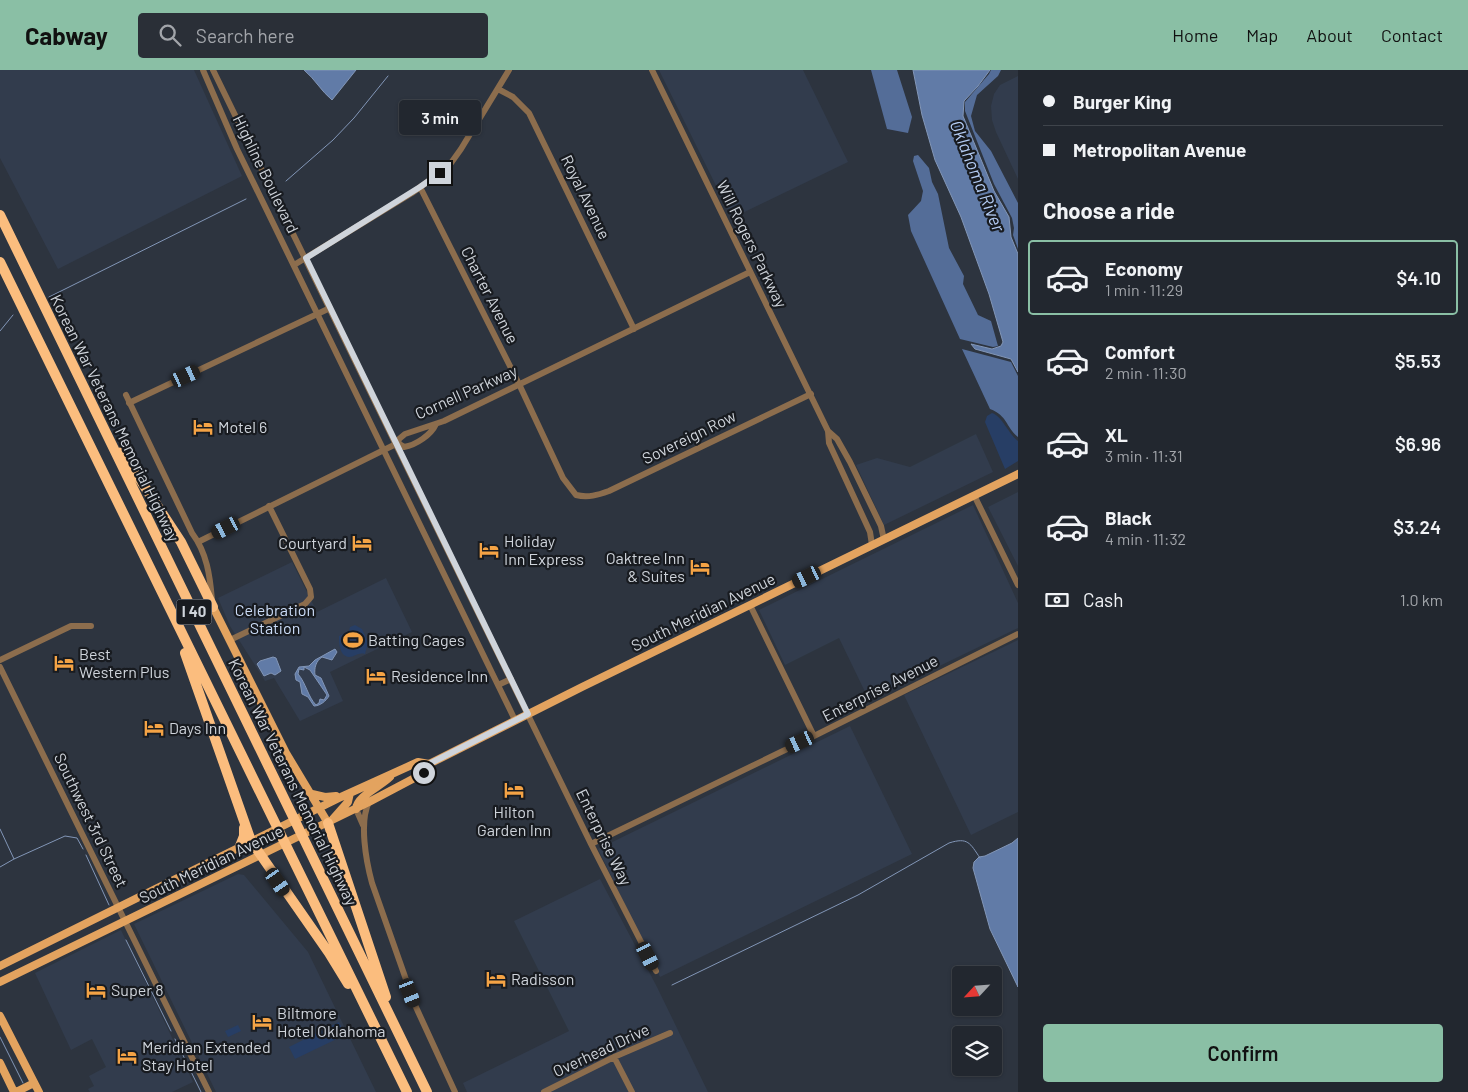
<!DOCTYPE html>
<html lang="en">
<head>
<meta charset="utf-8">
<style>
  :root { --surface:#22272f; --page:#2a2f37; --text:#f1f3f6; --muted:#a2a5aa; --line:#3f444b; --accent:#8abfa5 }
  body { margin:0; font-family:Barlow,sans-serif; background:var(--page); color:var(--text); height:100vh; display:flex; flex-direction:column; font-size:19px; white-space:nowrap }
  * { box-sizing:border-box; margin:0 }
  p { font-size:16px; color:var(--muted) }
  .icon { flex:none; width:28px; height:28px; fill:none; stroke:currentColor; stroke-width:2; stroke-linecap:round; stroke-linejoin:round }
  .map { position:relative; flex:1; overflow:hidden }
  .drawer { display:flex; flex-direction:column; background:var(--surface); width:450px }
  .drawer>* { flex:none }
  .guide { display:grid; align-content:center; height:110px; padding:0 25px; background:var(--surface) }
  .needle { width:32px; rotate:244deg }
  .tools { position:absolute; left:952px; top:896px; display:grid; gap:10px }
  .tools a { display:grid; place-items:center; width:50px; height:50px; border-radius:5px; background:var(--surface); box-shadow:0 1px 4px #0004,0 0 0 1px var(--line); font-size:25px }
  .end { position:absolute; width:22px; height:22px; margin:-11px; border:6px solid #cfd4db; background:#111; box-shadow:0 0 0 2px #111 }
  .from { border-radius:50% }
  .bubble { position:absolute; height:35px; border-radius:5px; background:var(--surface); box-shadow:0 1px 4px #0004,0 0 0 1px var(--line); font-size:16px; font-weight:600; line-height:35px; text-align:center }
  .car { position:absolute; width:15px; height:30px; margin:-15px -8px; border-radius:6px; box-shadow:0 0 4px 1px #0007; background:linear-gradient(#222 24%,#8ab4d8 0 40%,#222 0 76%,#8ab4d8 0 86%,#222 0) }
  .guide b { display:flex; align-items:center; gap:18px; height:48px; font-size:19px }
  .guide b+b { border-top:1px solid var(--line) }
  .guide i { width:12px; height:12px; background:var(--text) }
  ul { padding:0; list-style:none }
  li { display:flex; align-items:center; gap:15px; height:75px; margin:0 10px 8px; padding:0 15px; border:2px solid transparent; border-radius:5px }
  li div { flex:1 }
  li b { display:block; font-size:19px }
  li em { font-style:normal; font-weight:600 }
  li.current { border-color:var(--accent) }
  li>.icon { width:45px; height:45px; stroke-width:1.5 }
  h2 { padding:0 25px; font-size:22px; line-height:60px }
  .pay { display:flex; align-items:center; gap:12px; height:55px; padding:0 25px; font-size:19px }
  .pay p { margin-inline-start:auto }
  .cta { display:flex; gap:10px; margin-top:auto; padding:10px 25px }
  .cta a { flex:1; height:58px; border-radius:5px; background:var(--accent); color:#111; font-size:20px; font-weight:600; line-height:58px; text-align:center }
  header { display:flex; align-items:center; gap:30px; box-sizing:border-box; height:70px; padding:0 25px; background:var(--accent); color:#111 }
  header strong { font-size:24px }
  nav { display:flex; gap:28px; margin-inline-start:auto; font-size:18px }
  .search { width:350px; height:45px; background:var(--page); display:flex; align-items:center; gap:12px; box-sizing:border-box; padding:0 18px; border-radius:5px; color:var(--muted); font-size:19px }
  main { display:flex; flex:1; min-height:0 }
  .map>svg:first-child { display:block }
  .built { fill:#323c4d }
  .green { fill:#273e65 }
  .forest { fill:#546d98 }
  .water { fill:#617ba7; stroke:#8296b7; fill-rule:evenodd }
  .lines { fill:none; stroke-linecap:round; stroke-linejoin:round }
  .stream { stroke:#8296b7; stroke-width:1 }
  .minor { stroke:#8c6d4d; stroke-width:6 }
  .major { stroke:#e3a35f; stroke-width:8 }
  .highway { stroke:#fbbd7e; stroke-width:10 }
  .route { stroke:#cfd4db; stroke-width:6 }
  .labels { text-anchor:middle; stroke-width:4.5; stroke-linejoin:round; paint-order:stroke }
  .shield { fill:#181b20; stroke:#989ca3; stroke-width:1 }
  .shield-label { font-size:15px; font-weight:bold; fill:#cfd4db }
  .street-label { font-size:16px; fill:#cfd4db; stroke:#181b20 }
  .poi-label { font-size:16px; fill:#cfd4db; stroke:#181b20; text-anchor:start }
  .park-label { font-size:16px; fill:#ccddf8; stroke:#181b20 }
  .water-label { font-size:18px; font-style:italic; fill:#b3cbf3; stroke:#181b20 }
</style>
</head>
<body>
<header>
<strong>Cabway</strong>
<div class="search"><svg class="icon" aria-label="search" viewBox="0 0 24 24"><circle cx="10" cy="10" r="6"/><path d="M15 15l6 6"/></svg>Search here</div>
<nav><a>Home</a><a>Map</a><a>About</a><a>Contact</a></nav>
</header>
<main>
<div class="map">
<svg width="1018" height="1022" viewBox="0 0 1018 1022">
  <rect width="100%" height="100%" fill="#2d343f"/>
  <path class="built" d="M 0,0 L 194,0 L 242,106 L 58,199 L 0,88 Z
    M 659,0 L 803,0 L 848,92 L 732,148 Z
    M 1018,6 L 1018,109 L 996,62 L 992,50 L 991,36 L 994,24 L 1000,15 Z
    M 976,364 L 993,402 L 884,455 L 856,395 L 877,388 L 910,397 Z
    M 1018,422 L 1018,496 L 988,437 Z
    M 973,435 L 1018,533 L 1018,558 L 869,630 L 839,568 L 785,595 L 759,540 Z
    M 292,492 L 317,542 L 386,508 L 412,562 L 330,602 L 343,631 L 300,651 L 274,608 L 265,611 L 230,556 L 218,528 Z
    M 1018,570 L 1018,742 L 971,765 L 904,625 Z
    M 850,656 L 912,784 L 660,907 L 598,779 Z
    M 238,804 L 244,805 L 308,882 L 376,1022 L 216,1022 L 134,854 Z
    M 600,809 L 657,917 L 708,1022 L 467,1022 L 463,1013 L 569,961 L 514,851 Z
    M 121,860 L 193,1012 L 172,1022 L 90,1022 L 88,1019 L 94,1016 L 89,1006 L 106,997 L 92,969 L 71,980 L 35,903 Z"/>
  <path class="green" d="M 992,343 C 1003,347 1007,362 1018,371 L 1018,391 L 1005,399 L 985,352 L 987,346 Z
    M 355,555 L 362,559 L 368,572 L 365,584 C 358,582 355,587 349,587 C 339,586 339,572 339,566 L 349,561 L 350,557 Z
    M 339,952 L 345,965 L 295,989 L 289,977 Z
    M 238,955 L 241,961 L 228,967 L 225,961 Z"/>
  <path class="forest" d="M 871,0 L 897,0 L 912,47 L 908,63 L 887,59 Z
    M 991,0 L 1001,0 L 998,6 L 977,25 L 971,46 L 975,61 L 991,81 L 1018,133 L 1018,179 L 1013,165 L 1014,158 L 1012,148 L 994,114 L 965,41 L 965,32 L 989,4 Z
    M 918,85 L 929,98 L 932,112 L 938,124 L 949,178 L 964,206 L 963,214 L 978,245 L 991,251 L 998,276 L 993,277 L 960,269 L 911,161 L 908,145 L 921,131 L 923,121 L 913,91 L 914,86 Z
    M 962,279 L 1011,292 L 1018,306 L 1018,367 C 1005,356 1008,346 990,339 Z"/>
  <path class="water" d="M 304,0 L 356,0 L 332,30 C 321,21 315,9 304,0 Z
    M 913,0 L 990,0 L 978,16 L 964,31 L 963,46 L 994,121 L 1009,147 L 1011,167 L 1018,184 L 1018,302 L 1011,289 L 975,279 L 971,274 L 992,279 L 1001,276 L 1003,272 L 989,224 L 961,147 L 935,90 L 922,45 Z
    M 335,579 L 337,582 L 332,590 L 322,587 C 316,591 314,598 315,605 L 321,608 L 329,626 C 326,631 320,636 314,636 L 308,627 L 302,624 L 300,612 L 296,610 L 295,604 L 299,597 L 309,596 L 315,590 ZM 304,597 L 310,600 L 327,625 L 324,630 L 320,629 L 319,633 L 316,635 C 308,627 306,613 298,604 L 299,599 L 304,600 Z
    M 273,587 L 276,588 L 281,601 L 275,605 L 271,603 L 264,606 L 257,594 L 260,591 Z
    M 1018,768 L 1018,917 L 990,859 L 973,798 L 974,792 L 979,787 L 985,786 L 1012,773 Z"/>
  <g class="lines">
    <path class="stream" d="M 286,111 L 333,70 L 354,48 L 388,6
      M 49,227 L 246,129
      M 0,261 L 13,245
      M 0,759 L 14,789 L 65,766 L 77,768 L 83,779
      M 86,785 L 109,835
      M 0,797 L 14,789
      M 126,870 L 171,961
      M 672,915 L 858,825 L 949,773 C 968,767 970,773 980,788
      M 0,967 L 23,1013
      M 175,969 L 201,1022"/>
    <path class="minor" d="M 203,0 L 237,79 L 515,650
      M 213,0 L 591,774 L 656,901
      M 652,0 L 828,361 L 829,373 L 870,462 L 872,475
      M 498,19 L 513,27 L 529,43 L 634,259
      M 420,117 L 519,314 L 563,408 L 576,425 C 588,428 598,425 609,421 L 811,324
      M 294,195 L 412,123 L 440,103 L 451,93 L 461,79 L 509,0
      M 126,325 L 192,463 C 207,483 210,506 212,530
      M 129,333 L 330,238
      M 828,361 L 837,369 L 850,392 L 881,456 L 884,470
      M 398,373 L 399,369 L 405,364 L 444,351 L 750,202
      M 398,373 L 404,377 C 416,375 431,365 436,354
      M 974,425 L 1018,515
      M 198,472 L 398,373
      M 750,535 L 814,666
      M 230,570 L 305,534 L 311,527 L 310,519 L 269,436
      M 0,590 L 71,556 L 91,556
      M 0,597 L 209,1022
      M 498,615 L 511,609
      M 369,732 C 359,752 366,791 372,813 L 415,935 L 455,1022
      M 356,739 L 363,755
      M 591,774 L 814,666 L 1018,564
      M 614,987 L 632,1022
      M 544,1022 L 614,987 L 670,963"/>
    <path class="major" d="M 213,537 L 286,683 L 328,753
      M 312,724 L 325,727 L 336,726
      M 356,739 C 357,726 380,717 390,707
      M 333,749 L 348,732 L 350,723
      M 0,896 L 341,727 L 418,692 L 429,694
      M 0,912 L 369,732 L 424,703 L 429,694 L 582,617 L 1018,404
      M 0,946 L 39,1022
      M 0,993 L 14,1022
      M 16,1022 L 34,1013"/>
    <path class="highway" d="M 0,145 L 427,1022
      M 0,192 L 407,1022
      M 122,382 L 181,472 L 213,537
      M 185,583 L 251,771 L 329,883 L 348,914
      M 328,753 L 386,927
      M 240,776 L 244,766 L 244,758"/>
  </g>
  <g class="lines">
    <path class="route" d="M 424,703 L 429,694 L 528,644 L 306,188 L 420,117 L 440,103"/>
  </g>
  <defs>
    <symbol id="hotel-bare" viewBox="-9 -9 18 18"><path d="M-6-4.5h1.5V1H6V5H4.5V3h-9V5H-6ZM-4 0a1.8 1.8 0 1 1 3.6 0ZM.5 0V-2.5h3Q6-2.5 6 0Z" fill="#f4a345" stroke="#181b20" stroke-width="2.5" paint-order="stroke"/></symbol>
    <symbol id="stadium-bare" viewBox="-9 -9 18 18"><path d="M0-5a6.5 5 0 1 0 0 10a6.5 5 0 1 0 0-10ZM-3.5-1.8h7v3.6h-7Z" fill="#f4a345" stroke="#181b20" stroke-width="2.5" paint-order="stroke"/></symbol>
  </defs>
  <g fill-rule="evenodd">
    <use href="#hotel-bare" x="189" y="343" width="28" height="28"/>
    <use href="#hotel-bare" x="348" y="459" width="28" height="28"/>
    <use href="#hotel-bare" x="475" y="466" width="28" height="28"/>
    <use href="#hotel-bare" x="686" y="483" width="28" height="28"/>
    <use href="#stadium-bare" x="339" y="556" width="28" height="28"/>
    <use href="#hotel-bare" x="50" y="579" width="28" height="28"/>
    <use href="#hotel-bare" x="362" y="592" width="28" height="28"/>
    <use href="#hotel-bare" x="140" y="644" width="28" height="28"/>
    <use href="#hotel-bare" x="500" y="706" width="28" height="28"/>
    <use href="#hotel-bare" x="482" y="895" width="28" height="28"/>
    <use href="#hotel-bare" x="82" y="906" width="28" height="28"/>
    <use href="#hotel-bare" x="248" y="938" width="28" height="28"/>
    <use href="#hotel-bare" x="113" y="972" width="28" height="28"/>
  </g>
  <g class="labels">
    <rect class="shield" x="176.5" y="529.5" width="35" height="25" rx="4"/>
    <g class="shield-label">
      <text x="194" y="547">I 40</text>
    </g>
    <g class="street-label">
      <text transform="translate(266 104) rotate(64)" y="6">Highline Boulevard</text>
      <text transform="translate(586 127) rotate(64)" y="6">Royal Avenue</text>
      <text transform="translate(752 174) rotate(64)" y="6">Will Rogers Parkway</text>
      <text transform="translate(490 225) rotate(63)" y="6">Charter Avenue</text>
      <text transform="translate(466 322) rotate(-24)" y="6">Cornell Parkway</text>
      <text transform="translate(115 348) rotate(64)" y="6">Korean War Veterans Memorial Highway</text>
      <text transform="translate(689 367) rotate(-26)" y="6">Sovereign Row</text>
      <text transform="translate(703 542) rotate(-26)" y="6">South Meridian Avenue</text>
      <text transform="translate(880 618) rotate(-27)" y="6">Enterprise Avenue</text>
      <text transform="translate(293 712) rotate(64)" y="6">Korean War Veterans Memorial Highway</text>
      <text transform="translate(91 750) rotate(64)" y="6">Southwest 3rd Street</text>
      <text transform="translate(604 767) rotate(64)" y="6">Enterprise Way</text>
      <text transform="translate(211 794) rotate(-26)" y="6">South Meridian Avenue</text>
      <text transform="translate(601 980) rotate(-25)" y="6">Overhead Drive</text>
    </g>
    <g class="poi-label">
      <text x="218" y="363">Motel 6</text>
      <text x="504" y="477">Holiday<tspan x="504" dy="18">Inn Express</tspan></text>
      <text x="347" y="479" text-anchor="end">Courtyard</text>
      <text x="685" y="494" text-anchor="end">Oaktree Inn<tspan x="685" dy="18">&amp; Suites</tspan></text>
      <text x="368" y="576">Batting Cages</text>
      <text x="79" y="590">Best<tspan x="79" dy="18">Western Plus</tspan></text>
      <text x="391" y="612">Residence Inn</text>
      <text x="169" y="664">Days Inn</text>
      <text x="514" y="748" text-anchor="middle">Hilton<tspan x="514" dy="18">Garden Inn</tspan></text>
      <text x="511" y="915">Radisson</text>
      <text x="111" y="926">Super 8</text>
      <text x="277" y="949">Biltmore<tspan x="277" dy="18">Hotel Oklahoma</tspan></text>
      <text x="142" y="983">Meridian Extended<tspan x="142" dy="18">Stay Hotel</tspan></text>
    </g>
    <g class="park-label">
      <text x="275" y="546">Celebration<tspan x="275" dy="18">Station</tspan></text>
    </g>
    <g class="water-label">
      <text transform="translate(977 106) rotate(68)" y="6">Oklahoma River</text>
    </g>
  </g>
</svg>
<div class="tools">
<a><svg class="needle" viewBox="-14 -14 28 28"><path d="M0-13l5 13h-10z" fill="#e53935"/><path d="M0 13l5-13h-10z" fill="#a2a5aa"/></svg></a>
<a><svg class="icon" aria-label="layers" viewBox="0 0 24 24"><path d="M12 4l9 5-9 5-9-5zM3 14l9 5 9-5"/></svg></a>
</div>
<i class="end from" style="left:424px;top:703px"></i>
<i class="end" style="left:440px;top:103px"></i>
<div class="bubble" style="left:399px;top:30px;width:82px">3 min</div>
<i class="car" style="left:186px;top:306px;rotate:65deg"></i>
<i class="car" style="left:226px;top:458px;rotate:243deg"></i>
<i class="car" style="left:807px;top:507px;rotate:244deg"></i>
<i class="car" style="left:800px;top:672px;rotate:245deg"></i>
<i class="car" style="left:278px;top:812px;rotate:145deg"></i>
<i class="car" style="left:648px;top:886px;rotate:153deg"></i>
<i class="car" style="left:410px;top:923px;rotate:158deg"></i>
</div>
<section class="drawer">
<div class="guide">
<b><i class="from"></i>Burger King</b>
<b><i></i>Metropolitan Avenue</b>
</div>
<h2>Choose a ride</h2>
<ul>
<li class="current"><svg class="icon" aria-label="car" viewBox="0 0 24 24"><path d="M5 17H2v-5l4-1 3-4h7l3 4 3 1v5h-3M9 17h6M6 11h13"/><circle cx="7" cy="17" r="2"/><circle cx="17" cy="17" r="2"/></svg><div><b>Economy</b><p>1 min · 11:29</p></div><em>$4.10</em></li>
<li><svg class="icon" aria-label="car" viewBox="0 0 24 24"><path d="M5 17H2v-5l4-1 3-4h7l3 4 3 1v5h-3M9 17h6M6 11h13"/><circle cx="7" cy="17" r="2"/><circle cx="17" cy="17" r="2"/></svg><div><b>Comfort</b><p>2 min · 11:30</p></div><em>$5.53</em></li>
<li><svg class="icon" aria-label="car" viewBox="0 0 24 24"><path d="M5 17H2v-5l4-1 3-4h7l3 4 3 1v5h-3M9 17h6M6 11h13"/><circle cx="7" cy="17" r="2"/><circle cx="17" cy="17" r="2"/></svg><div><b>XL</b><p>3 min · 11:31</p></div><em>$6.96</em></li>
<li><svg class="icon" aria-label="car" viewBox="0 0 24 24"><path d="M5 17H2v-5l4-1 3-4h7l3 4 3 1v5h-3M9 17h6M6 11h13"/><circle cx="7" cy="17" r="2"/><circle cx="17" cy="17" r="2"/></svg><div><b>Black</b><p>4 min · 11:32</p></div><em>$3.24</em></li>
</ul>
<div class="pay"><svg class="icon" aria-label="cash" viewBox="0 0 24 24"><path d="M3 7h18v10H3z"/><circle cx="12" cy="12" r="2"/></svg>Cash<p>1.0 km</p></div>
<div class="cta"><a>Confirm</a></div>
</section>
</main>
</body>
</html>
